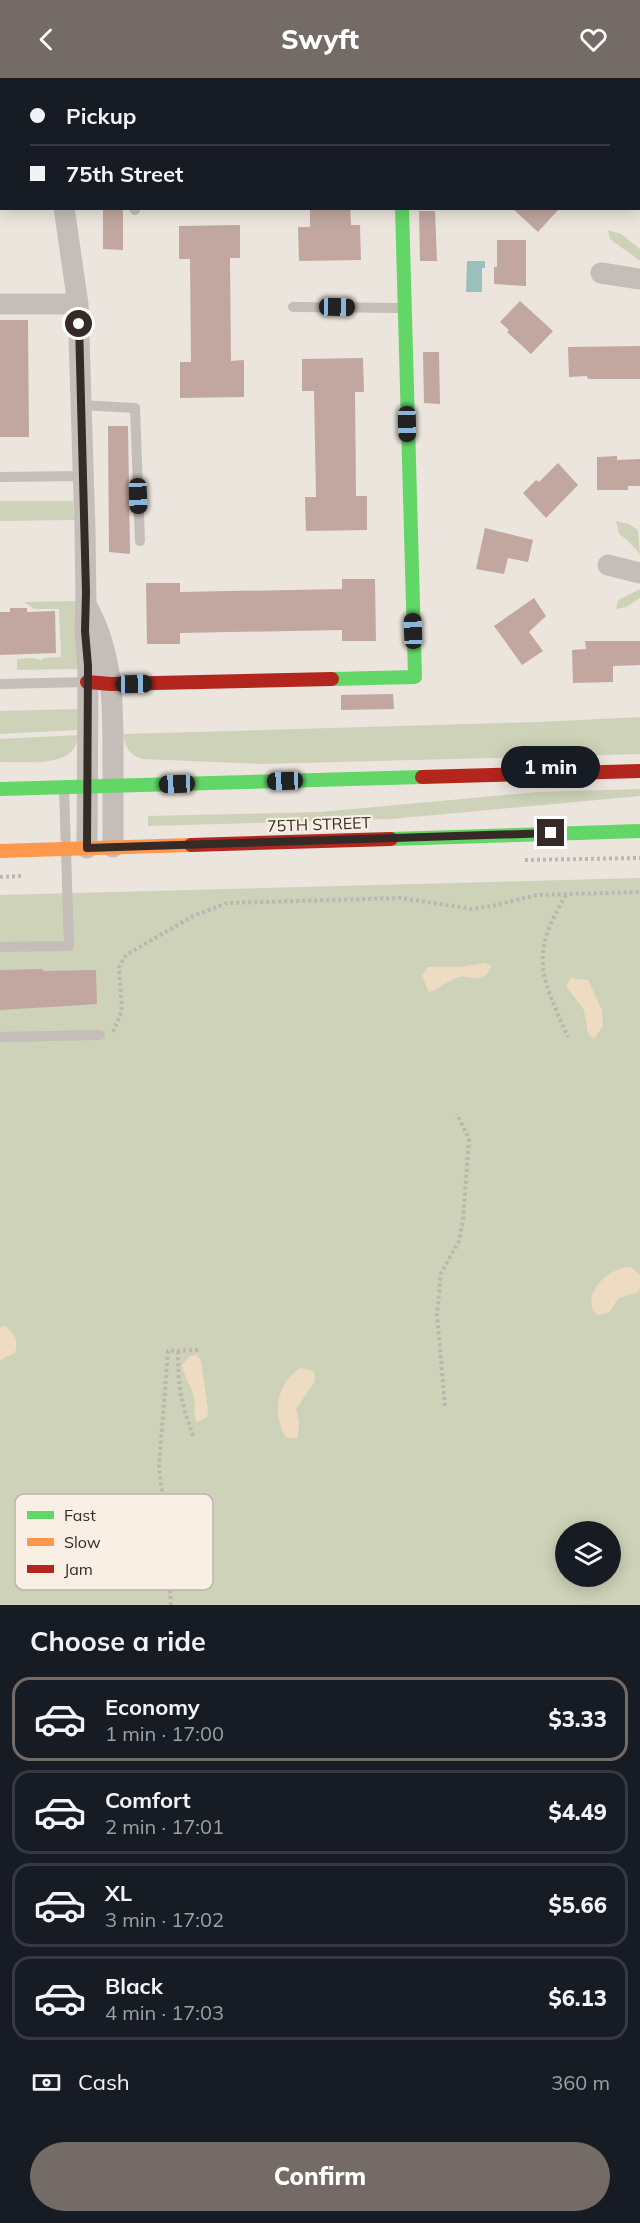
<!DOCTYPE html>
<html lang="en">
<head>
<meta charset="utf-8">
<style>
  :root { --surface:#171b24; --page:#20242c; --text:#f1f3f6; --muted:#9ea1a6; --line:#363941; --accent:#756b66 }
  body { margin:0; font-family:Mulish,sans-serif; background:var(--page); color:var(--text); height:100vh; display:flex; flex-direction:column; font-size:22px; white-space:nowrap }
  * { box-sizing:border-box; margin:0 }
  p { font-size:20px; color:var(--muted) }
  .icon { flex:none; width:33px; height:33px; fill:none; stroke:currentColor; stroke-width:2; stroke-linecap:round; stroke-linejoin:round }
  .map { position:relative; height:1527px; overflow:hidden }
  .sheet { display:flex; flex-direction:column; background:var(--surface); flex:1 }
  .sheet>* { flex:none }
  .hud { position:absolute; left:0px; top:0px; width:640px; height:132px; box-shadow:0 3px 15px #0003; display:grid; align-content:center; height:132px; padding:0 30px; background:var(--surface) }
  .fabs { position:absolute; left:555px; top:1443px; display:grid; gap:12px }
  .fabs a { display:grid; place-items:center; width:66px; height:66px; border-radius:50%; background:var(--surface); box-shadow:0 3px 15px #0003; font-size:30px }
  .end { position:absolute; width:27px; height:27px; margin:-14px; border:8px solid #352a26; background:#fff; box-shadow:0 0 0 3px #fff }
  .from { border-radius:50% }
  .bubble { position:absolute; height:42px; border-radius:21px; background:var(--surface); box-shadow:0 3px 15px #0003; font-size:20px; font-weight:800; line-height:42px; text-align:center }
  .car { position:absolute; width:18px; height:36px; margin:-18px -9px; border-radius:8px; box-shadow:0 0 4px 2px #0007; background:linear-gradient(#222 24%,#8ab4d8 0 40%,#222 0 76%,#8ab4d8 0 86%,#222 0) }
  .hud b { display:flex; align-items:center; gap:21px; height:57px; font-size:22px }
  .hud b+b { border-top:2px solid var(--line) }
  .hud i { width:15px; height:15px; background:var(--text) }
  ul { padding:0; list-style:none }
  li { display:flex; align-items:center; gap:18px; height:84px; margin:0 12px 9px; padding:0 18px; border:3px solid var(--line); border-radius:18px }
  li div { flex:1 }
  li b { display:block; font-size:22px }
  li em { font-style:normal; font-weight:800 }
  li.on { border-color:var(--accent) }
  li>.icon { width:54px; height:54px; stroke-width:1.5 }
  h2 { padding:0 30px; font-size:27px; line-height:72px }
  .pay { display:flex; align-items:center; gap:15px; height:66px; padding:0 30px; font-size:22px }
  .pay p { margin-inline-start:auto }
  .action { display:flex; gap:12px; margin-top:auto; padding:12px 30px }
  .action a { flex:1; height:69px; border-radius:36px; background:var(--accent); color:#fff; font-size:24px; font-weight:800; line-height:69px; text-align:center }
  header { display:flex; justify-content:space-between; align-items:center; height:78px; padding:0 30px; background:var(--accent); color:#fff; font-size:27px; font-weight:800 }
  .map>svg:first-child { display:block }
  .green { fill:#ced2b8; fill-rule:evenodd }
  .sand { fill:#eedcc2 }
  .water { fill:#99c0bd }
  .building { fill:#c1a79f }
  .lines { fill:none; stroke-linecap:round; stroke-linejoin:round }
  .path { stroke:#beb5b0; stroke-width:4; stroke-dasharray:3 3; stroke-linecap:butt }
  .lane { stroke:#c5bdb8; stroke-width:10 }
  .street { stroke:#c5bdb8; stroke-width:21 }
  .fast { stroke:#63d668; stroke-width:14 }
  .slow { stroke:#ff974d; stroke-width:14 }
  .jam { stroke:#b3261e; stroke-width:14 }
  .route { stroke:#352a26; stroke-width:8 }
  .labels { text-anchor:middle; stroke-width:4.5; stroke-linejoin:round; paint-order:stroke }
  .street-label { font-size:16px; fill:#352a26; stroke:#faefe4 }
  .key { fill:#faefe4; stroke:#bfb4ab; stroke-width:1.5 }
  .key-label { font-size:16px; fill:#352a26 }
</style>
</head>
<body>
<header><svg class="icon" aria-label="back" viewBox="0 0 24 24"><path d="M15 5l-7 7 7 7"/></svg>Swyft<svg class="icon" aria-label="heart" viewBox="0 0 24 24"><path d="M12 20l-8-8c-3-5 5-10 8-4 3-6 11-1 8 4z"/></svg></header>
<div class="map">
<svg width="640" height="1527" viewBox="0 0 640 1527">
  <rect width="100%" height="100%" fill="#ece5de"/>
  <path class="green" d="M 608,152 L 621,156 L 640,171 L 640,183 L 610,161 Z
    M 0,423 L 73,423 L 74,442 L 0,443 Z
    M 616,443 L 629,446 L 638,452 L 640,476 L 626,461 L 619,456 Z
    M 640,511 L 640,520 L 626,529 L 616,531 L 618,522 Z
    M 77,523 L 78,591 L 17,592 L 17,581 L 33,580 L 41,582 L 44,580 L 61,579 L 59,531 L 34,531 L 24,524 Z
    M 77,631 L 78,652 L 0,656 L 0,633 Z
    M 640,639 L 640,676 L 261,686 L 143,681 C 130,678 125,669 123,656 L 538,644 Z
    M 78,657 C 76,692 26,683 0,684 L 0,661 Z
    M 640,711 L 640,718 L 391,741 L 148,748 L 148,738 L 320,734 L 538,714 Z
    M 640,800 L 640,1527 L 0,1527 L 0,817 ZM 566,1454 L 610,1454 L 610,1498 L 566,1498 Z"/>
  <path class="sand" d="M 485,885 L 491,888 C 488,893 488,897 482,899 C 475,902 466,897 459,899 C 446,902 441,911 429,914 L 422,898 L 428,889 L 459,889 Z
    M 571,900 L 588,902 L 602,932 L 603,948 L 594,961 L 588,955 L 584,932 L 566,908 Z
    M 630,1189 L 640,1197 L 640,1210 L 638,1214 L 619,1220 L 608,1235 L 597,1237 C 578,1218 610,1188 630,1189 Z
    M 5,1248 C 16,1257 18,1262 15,1275 L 0,1282 L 0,1249 Z
    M 197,1277 L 201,1283 L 208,1332 L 207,1339 L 197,1344 C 192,1335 196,1329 194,1320 C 192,1308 184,1299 182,1287 L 190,1278 Z
    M 300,1290 L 314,1293 L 315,1303 L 296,1331 L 299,1345 L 298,1360 L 286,1360 C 272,1335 276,1307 300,1290 Z"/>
  <path class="water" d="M 467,183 L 485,183 L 485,190 L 482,190 L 482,214 L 466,214 Z"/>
  <path class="building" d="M 103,130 L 123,130 L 123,172 L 103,171 Z
    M 310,130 L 350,130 L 351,147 L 360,147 L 361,182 L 299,183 L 298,149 L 310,149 Z
    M 512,130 L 560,130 L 538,154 Z
    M 419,133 L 435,133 L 437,183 L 420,183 Z
    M 240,147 L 240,180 L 230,180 L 231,283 L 244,282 L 244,319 L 180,320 L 180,284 L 191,284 L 190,181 L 179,181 L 179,148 Z
    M 497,162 L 526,162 L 526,208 L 494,206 L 494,189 L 497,189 Z
    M 520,223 L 553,253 L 531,276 L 507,254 L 509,252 L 500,244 Z
    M 0,242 L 28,242 L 29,359 L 0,359 Z
    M 640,268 L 640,301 L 588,301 L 587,298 L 569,299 L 568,269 Z
    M 423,274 L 439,274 L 440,326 L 424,325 Z
    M 363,280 L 364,314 L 355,314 L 356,418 L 367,418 L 367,452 L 306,453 L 305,419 L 316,419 L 314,313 L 302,313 L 302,281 Z
    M 108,348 L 128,348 L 130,476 L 109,474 Z
    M 617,378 L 617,382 L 640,381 L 640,408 L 628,408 L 628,412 L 597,412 L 597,379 Z
    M 558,385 L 578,407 L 546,440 L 523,415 L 536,402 L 539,404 Z
    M 485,450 L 533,462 L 528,484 L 508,480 L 504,496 L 476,491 Z
    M 342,501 L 375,501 L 376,563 L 342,563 L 342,552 L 180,555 L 180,566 L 147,566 L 146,505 L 180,505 L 180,514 L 342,511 Z
    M 534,520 L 546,538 L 529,554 L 543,573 L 522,587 L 494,548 Z
    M 10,530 L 27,530 L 27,534 L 55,533 L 56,575 L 0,577 L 0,534 L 10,534 Z
    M 585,563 L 640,563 L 640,587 L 613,588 L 613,604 L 573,605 L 572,572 L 586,571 Z
    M 393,616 L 394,631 L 341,632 L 341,617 Z
    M 43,891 L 43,893 L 96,892 L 97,926 L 0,932 L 0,892 Z"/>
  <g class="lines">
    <path class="path" d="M 525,782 L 640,780
      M 0,799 L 23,798
      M 566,817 C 529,878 541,898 568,959
      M 112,953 L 114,952 L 122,933 L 119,889 L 126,877 L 193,838 L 227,825 L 401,820 L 472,831 L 492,828 L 537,817 L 640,814
      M 178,1273 C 178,1311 181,1325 194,1360
      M 445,1328 L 437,1236 L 441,1195 L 459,1163 L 463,1142 L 469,1061 L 457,1036
      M 171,1527 L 166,1449 L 159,1388 L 168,1273 L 201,1272"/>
    <path class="lane" d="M 135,130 L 135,132
      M 293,229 L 403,230
      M 81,327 L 135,330 L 140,463
      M 0,399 L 83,398
      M 0,606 L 87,604
      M 0,869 L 69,868 L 64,710
      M 0,959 L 100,957"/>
    <path class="street" d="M 46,0 L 46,2
      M 401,0 L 401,2
      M 64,130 L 78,226 L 85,452 L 86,527 L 85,553 L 88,588 L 87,770
      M 601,195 L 640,201
      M 0,226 L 78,226
      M 608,487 L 640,495
      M 87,528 C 114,578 113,626 113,681 C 113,710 113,740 113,769"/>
    <path class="fast" d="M 332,601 L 415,599 L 402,130
      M 0,711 L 422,699
      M 391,761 L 640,753"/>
    <path class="slow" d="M 0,773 L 191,767"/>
    <path class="jam" d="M 87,604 L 111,606 L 332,601
      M 422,699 L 640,693
      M 191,767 L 391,761"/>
  </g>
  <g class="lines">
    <path class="route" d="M 79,246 L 86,514 L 85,553 L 88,588 L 87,770 L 551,755"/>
  </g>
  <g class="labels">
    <g class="street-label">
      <text transform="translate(319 746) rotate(-2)" y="6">75TH STREET</text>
    </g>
  </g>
  <rect x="15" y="1416" width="198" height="96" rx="9" class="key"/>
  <rect x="27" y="1433" width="27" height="8" fill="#63d668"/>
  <rect x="27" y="1460" width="27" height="8" fill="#ff974d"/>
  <rect x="27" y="1487" width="27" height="8" fill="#b3261e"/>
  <g class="key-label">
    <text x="64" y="1443">Fast</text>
    <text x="64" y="1470">Slow</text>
    <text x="64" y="1497">Jam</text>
  </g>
</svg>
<div class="fabs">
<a><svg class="icon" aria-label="layers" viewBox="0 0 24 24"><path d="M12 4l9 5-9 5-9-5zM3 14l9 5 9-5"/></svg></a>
</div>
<i class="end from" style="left:79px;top:246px"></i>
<i class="end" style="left:551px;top:755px"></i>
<div class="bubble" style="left:501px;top:668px;width:99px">1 min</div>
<i class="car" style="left:337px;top:229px;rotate:91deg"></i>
<i class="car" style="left:407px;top:346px;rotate:179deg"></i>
<i class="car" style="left:138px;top:418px;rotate:178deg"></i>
<i class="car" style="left:413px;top:553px;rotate:358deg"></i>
<i class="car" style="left:134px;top:606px;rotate:89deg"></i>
<i class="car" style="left:285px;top:703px;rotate:268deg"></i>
<i class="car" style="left:177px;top:706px;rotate:268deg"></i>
<div class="hud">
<b><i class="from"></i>Pickup</b>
<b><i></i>75th Street</b>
</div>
</div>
<section class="sheet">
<h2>Choose a ride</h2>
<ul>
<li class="on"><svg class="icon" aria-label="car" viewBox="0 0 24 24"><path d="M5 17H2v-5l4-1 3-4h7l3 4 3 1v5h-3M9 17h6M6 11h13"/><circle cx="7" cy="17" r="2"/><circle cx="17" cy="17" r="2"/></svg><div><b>Economy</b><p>1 min · 17:00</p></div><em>$3.33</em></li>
<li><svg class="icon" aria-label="car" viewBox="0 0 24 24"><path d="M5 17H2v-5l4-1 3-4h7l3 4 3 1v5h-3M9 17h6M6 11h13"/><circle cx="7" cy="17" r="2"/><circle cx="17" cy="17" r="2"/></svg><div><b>Comfort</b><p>2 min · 17:01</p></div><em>$4.49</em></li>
<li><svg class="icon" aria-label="car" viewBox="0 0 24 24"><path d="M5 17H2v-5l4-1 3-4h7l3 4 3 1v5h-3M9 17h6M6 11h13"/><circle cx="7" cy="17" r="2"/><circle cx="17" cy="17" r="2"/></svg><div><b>XL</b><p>3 min · 17:02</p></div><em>$5.66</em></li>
<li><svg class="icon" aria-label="car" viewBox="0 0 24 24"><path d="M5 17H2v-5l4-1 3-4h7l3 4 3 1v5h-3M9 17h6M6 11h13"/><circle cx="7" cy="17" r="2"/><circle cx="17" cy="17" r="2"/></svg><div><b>Black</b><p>4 min · 17:03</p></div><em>$6.13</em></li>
</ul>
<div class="pay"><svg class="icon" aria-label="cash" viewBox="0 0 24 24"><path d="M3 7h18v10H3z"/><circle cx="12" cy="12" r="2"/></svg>Cash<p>360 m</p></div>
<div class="action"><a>Confirm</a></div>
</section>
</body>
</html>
